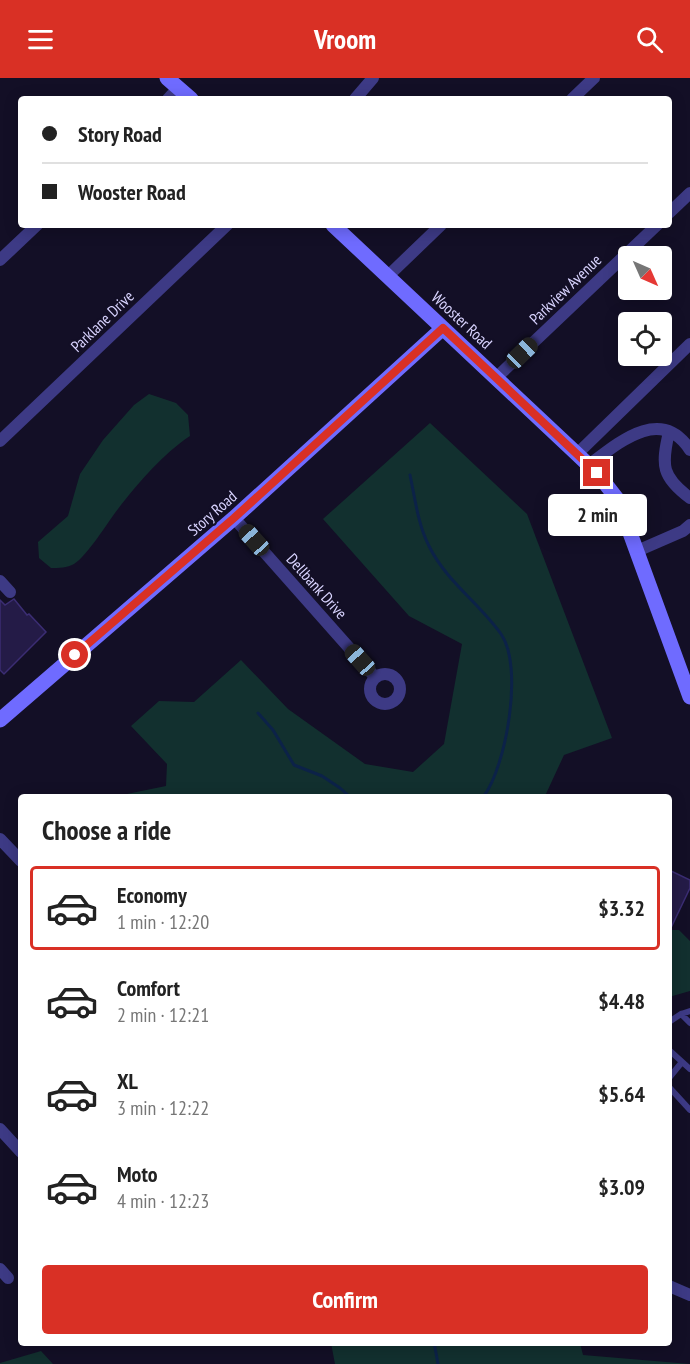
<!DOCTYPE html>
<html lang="en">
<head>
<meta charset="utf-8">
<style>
  :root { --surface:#fff; --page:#f2f2f2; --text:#222; --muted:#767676; --line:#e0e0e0; --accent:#d93025 }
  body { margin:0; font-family:"PT Sans Narrow",sans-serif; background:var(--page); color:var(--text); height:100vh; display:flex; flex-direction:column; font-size:22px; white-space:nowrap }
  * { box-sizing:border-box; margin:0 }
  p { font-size:20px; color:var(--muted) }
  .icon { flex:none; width:33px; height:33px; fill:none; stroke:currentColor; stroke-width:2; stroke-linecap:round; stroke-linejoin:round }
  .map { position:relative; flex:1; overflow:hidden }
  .drawer { position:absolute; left:18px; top:716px; width:654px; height:552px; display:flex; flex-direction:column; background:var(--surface); border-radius:6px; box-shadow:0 3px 15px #0003 }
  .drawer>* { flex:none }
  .banner { position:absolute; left:18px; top:18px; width:654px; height:132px; border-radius:6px; box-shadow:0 3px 15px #0003; display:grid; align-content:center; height:132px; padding:0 24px; background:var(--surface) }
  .needle { width:39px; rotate:135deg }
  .tools { position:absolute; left:618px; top:168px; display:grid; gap:12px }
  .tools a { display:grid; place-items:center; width:54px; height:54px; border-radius:6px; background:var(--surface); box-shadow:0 3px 15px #0003; font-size:30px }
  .end { position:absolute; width:27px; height:27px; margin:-14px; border:8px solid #d93025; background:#fff; box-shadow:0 0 0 3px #fff }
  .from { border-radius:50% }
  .bubble { position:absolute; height:42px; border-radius:6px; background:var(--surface); box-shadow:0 3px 15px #0003; font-size:20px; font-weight:800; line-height:42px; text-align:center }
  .car { position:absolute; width:18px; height:36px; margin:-18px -9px; border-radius:8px; box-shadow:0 0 4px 2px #0007; background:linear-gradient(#222 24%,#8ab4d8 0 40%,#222 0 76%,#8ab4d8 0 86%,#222 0) }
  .banner b { display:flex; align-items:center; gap:21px; height:57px; font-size:22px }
  .banner b+b { border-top:2px solid var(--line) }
  .banner i { width:15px; height:15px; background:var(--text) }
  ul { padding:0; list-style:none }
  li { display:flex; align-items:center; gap:18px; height:84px; margin:0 12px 9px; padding:0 12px; border:3px solid transparent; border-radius:6px }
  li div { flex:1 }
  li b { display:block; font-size:22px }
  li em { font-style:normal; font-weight:800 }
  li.active { border-color:var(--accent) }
  li>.icon { width:54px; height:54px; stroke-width:1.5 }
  h2 { padding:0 24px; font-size:27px; line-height:72px }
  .primary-button { display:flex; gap:12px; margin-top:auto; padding:12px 24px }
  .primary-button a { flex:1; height:69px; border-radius:6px; background:var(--accent); color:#fff; font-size:24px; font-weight:800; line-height:69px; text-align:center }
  header { display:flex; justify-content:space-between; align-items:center; height:78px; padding:0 24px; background:var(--accent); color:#fff; font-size:27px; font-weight:800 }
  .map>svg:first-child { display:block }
  .green { fill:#12302f }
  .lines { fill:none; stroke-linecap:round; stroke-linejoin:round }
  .stream { stroke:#0c2248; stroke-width:3 }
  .building { fill:#241b47; stroke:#3b2d73; stroke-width:1.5 }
  .lane { stroke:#3d3a85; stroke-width:6 }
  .street { stroke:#3d3a85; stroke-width:12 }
  .secondary { stroke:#6f6bff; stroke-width:15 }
  .route { stroke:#d93025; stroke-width:8 }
  .labels { text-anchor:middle; stroke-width:4.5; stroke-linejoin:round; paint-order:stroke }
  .street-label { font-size:16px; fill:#d9d4ff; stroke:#130f26 }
</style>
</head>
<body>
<header><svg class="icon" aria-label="menu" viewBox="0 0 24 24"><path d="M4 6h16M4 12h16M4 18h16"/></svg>Vroom<svg class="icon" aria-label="search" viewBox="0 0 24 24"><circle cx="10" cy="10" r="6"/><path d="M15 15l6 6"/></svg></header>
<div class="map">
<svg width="690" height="1286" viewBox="0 0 690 1286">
  <rect width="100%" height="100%" fill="#130f26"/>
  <path class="green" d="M 149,316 L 176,325 L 188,337 L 190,358 C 164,375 137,406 118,431 C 107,445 88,477 74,486 C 67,490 59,490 51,490 L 39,480 L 38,464 L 68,438 L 80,396 L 103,362 L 134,327 Z
    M 430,345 L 527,436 L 612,660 L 564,677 L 545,718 L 117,718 L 166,708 L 167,686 L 131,648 L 159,623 L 194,624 L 241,582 L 288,631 L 365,686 L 413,694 L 444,666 L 462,566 L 409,538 L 323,441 Z
    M 669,852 L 679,852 L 690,863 L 690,913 L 669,919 Z
    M 331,1265 L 580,1265 L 583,1277 L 690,1286 L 335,1286 Z
    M 41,1273 L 53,1286 L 0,1286 L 0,1285 Z"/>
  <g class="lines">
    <path class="stream" d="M 410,397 C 415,420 418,447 429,468 C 446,503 479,525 501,556 C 524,589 506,688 484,718
      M 258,635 L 273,652 L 294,687 L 322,698 L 340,710 L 349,718
      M 434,1264 L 438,1286"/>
  </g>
  <path class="building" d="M 14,521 L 27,537 L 29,536 L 46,554 L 4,596 L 0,592 L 0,522 L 5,527 Z
    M 669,792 L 690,802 L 690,810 L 669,854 Z"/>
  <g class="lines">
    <path class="lane" d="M 681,936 L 690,945
      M 669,944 L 681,936 L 690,933
      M 669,972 L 690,991
      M 669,1000 L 682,984
      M 669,1009 L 690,1032"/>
    <path class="street" d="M 168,21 L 178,10
      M 355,21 L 373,0
      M 572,21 L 594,0
      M 669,135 L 690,115
      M 0,182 L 37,147
      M 388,198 L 441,147
      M 497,299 L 657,147
      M 669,354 C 661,388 662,399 690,420
      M 0,363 L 227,147
      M 577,376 L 690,266
      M 589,387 C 618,365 661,327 690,372
      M 234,440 L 375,599
      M 637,473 L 683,453 L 690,447
      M 0,503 L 10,514
      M370 611a15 15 0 1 1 30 0a15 15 0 1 1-30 0Z
      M 0,761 L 21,783
      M 0,1051 L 21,1074
      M 0,1191 L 8,1200
      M 669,1208 L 690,1217"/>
    <path class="secondary" d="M 167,0 L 191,21
      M 333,147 L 577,376 L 597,395 L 618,422 L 690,619
      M 0,642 L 234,440 L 443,250"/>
  </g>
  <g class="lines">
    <path class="route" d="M 75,577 L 234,440 L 443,250 L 597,395"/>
  </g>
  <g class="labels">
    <g class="street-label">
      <text transform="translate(565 211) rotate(-44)" y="6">Parkview Avenue</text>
      <text transform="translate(462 242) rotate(43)" y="6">Wooster Road</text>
      <text transform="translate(102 243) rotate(-44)" y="6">Parklane Drive</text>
      <text transform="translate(212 435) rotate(-41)" y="6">Story Road</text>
      <text transform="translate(317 508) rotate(48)" y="6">Dellbank Drive</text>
    </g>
  </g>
</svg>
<div class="tools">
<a><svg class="needle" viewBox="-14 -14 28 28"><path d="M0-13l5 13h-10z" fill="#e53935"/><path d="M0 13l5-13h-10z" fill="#767676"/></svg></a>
<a><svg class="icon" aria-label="locate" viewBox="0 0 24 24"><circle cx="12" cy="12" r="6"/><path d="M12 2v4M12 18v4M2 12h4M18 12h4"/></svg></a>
</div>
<i class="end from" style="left:75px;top:577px"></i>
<i class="end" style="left:597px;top:395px"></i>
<div class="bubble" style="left:548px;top:416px;width:99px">2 min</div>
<i class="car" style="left:522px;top:275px;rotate:46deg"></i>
<i class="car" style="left:254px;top:462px;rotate:318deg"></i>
<i class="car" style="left:360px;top:582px;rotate:318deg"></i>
<div class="banner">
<b><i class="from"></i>Story Road</b>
<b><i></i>Wooster Road</b>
</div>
<section class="drawer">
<h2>Choose a ride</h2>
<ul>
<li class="active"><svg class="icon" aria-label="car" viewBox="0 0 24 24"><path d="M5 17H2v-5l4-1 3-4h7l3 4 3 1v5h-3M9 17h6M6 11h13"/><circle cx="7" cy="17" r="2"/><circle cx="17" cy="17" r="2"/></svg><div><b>Economy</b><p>1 min · 12:20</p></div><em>$3.32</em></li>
<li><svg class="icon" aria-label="car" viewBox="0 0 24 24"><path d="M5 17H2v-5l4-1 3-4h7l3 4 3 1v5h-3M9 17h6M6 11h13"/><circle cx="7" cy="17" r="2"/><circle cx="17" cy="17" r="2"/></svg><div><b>Comfort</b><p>2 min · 12:21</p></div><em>$4.48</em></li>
<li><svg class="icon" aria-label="car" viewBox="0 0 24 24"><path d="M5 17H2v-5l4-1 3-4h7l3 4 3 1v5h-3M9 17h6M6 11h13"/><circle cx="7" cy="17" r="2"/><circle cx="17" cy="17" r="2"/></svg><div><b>XL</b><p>3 min · 12:22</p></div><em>$5.64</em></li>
<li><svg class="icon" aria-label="car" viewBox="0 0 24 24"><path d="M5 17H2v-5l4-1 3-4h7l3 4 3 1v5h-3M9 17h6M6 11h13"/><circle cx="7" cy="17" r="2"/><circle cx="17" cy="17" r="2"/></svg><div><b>Moto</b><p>4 min · 12:23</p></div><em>$3.09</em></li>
</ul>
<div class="primary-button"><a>Confirm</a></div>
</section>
</div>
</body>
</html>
